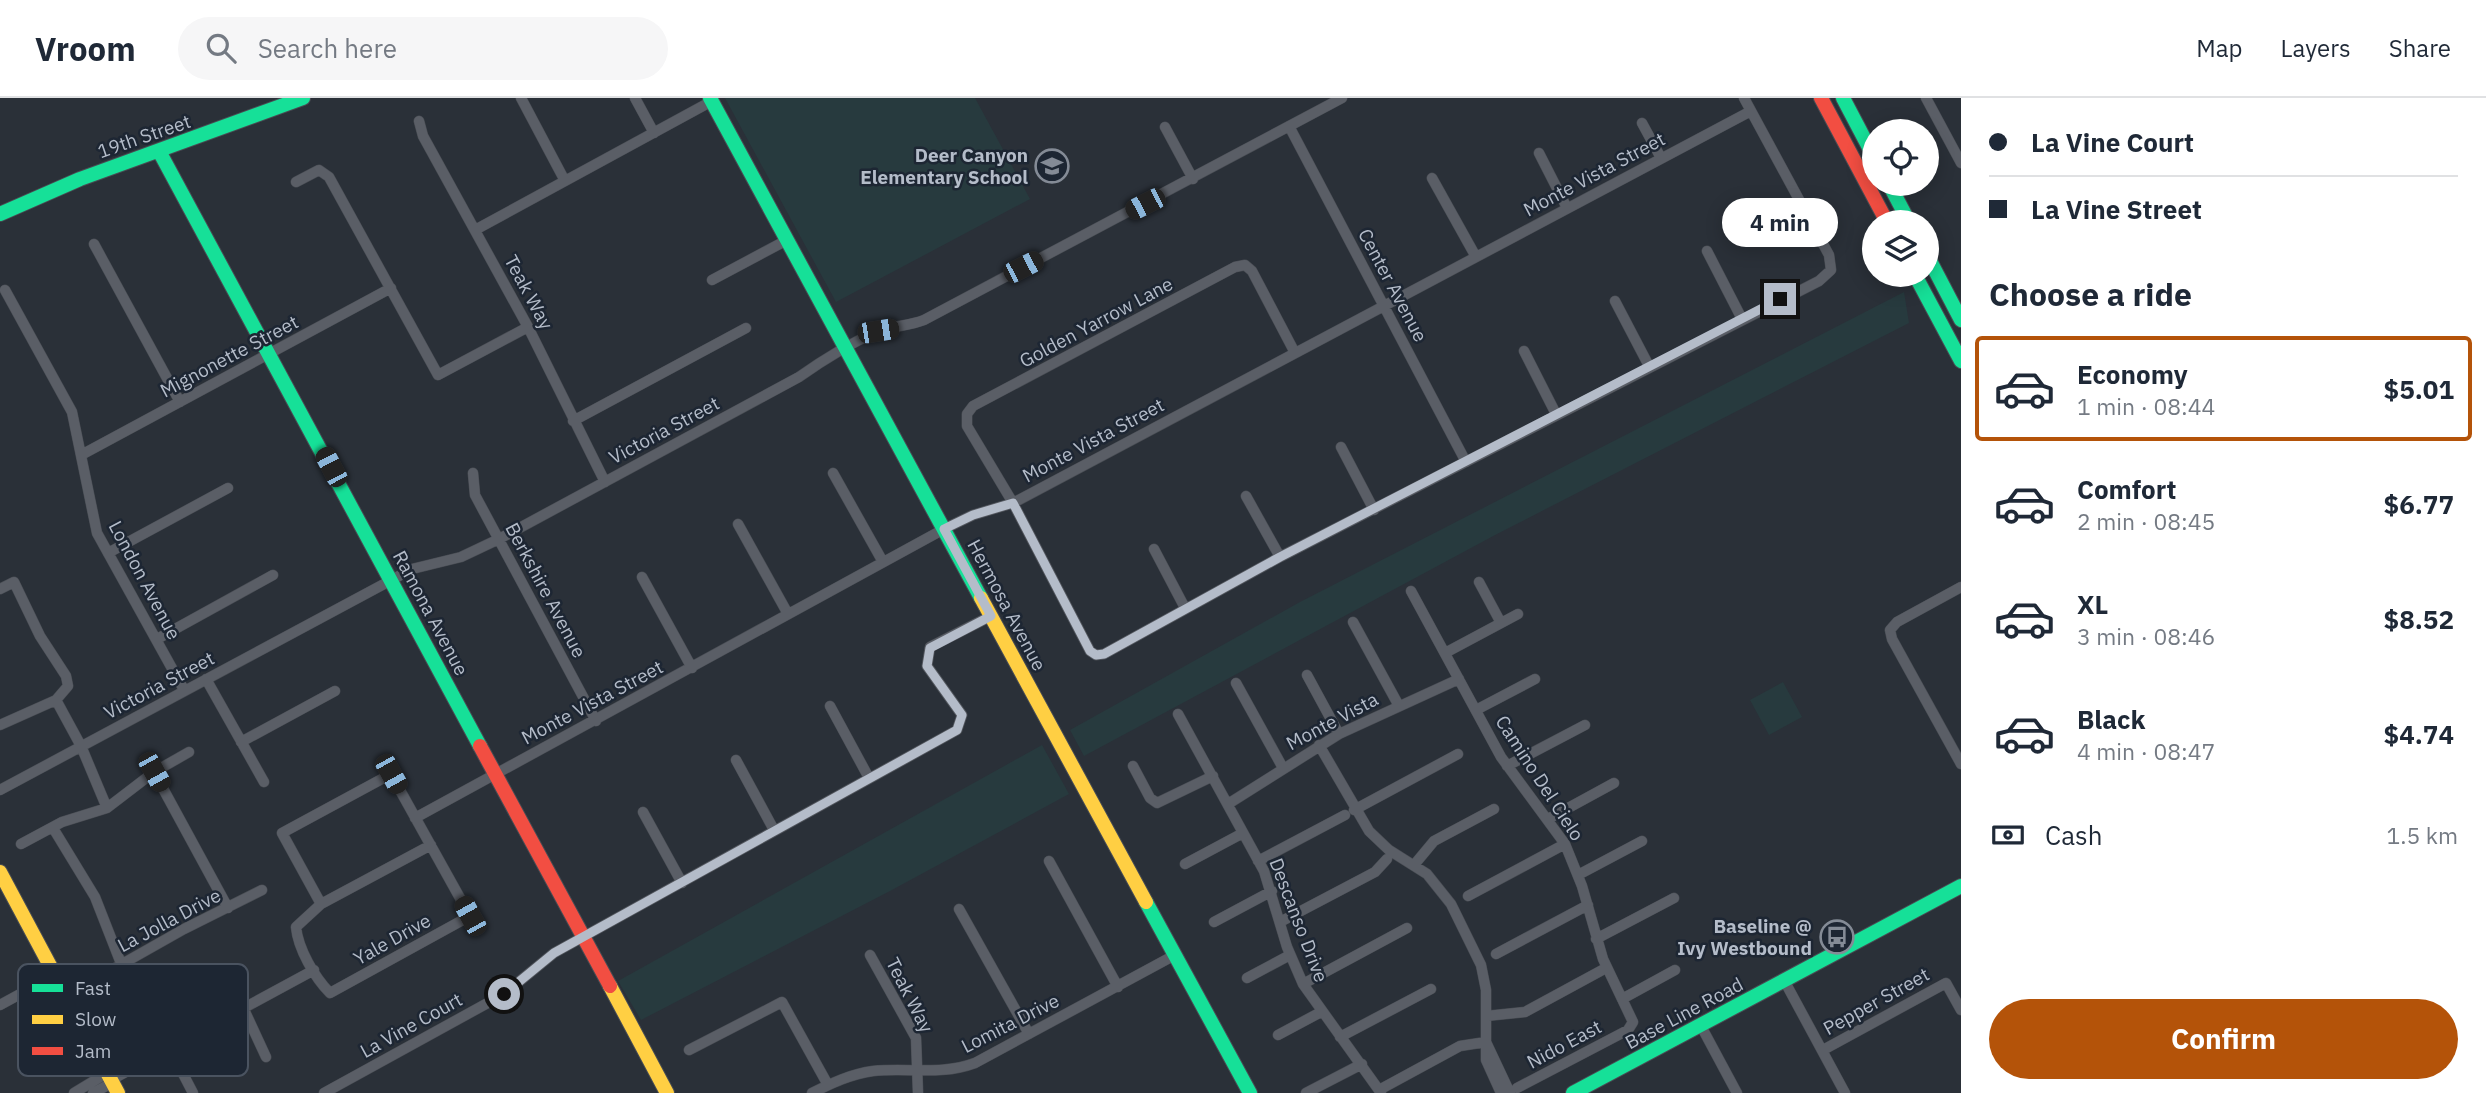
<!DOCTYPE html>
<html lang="en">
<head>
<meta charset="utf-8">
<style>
  :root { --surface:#fff; --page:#f6f6f7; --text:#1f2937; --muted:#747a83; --line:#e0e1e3; --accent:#b45309 }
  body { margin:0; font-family:"IBM Plex Sans",sans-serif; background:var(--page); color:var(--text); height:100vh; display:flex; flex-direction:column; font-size:26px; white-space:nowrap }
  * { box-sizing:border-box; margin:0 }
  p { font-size:23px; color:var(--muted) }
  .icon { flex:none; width:38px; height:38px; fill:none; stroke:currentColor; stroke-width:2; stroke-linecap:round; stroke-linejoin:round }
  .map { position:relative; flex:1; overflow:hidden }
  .panel { display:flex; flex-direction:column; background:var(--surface); width:525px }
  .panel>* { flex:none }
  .guide { display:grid; align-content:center; height:154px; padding:0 28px; background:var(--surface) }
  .fabs { position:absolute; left:1862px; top:21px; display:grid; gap:14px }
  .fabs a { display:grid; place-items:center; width:77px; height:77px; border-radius:50%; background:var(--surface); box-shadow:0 4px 18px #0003; font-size:35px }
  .end { position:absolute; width:32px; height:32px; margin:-16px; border:9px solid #b4bcc9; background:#111; box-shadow:0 0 0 4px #111 }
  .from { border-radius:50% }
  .bubble { position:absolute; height:49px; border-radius:24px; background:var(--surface); box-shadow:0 4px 18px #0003; font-size:23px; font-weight:700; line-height:49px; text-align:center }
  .car { position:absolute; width:21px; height:42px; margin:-21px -10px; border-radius:9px; box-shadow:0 0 5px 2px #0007; background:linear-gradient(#222 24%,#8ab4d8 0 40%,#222 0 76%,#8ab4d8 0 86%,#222 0) }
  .guide b { display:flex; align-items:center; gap:24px; height:66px; font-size:26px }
  .guide b+b { border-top:2px solid var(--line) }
  .guide i { width:18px; height:18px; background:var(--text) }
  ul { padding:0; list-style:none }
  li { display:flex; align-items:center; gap:21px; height:105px; margin:0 14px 10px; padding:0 14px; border:4px solid transparent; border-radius:7px }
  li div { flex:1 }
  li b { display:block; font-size:26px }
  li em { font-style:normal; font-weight:700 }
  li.selected { border-color:var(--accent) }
  li>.icon { width:63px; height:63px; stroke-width:1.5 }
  h2 { padding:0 28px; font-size:32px; line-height:84px }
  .pay { display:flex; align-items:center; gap:18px; height:77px; padding:0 28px; font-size:26px }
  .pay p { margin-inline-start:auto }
  .cta { display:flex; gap:14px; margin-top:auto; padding:14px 28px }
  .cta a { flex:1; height:80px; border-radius:42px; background:var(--accent); color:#fff; font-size:28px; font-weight:700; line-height:80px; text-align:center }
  header { display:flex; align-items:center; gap:42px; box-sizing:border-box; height:98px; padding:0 35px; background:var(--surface); border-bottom:2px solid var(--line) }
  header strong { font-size:33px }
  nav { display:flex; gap:38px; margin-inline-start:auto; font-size:24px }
  .search { width:490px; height:63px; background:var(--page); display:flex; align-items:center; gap:18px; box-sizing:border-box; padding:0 24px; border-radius:38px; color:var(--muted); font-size:26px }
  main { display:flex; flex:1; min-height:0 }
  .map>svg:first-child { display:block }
  .green { fill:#273a3e }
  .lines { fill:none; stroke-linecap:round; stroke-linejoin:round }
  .street-casing { stroke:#484c53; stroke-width:11 }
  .fast-casing { stroke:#484c53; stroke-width:16 }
  .slow-casing { stroke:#484c53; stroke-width:16 }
  .jam-casing { stroke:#484c53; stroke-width:16 }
  .street { stroke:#5a5e66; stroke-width:10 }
  .fast { stroke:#16e098; stroke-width:14 }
  .slow { stroke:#ffcf43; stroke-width:14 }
  .jam { stroke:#f24e42; stroke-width:14 }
  .route { stroke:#b4bcc9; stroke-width:9 }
  .labels { text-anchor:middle; stroke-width:5; stroke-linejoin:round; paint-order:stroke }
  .street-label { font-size:19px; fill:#b4bcc9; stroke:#1d2633 }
  .poi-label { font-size:19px; font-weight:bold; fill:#b4bcc9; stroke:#1d2633; text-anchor:end }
  .key { fill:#1d2633; stroke:#4a5360; stroke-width:2 }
  .key-label { font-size:19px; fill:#b4bcc9 }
</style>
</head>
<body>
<header>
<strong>Vroom</strong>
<div class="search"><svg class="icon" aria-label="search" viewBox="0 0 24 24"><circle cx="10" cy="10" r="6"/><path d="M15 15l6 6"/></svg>Search here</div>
<nav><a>Map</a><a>Layers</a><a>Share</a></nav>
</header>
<main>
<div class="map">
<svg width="1961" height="995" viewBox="0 0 1961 995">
  <rect width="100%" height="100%" fill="#2a3038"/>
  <path class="green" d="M 725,0 L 975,0 L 1030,101 L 836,204 Z
    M 1904,194 L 1909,225 L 1497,436 L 1084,658 L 1070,632 L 1300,504 Z
    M 1783,584 L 1802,619 L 1769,637 L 1750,602 Z
    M 1042,647 L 1069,696 L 890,793 L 641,922 L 618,883 Z"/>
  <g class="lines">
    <defs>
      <path id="street" d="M 521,0 L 565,83
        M 635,0 L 654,35
        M 1926,0 L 1961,65
        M 419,23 L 423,38 L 528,229 L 605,384
        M 1642,25 L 1661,60
        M 1289,28 L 1466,364
        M 1165,29 L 1193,81
        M 1539,55 L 1567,110
        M 1432,80 L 1476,159
        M 296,84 L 319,72 L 329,79 L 438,277 L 528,229
        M 475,132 L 712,3
        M 94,146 L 180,304
        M 1707,153 L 1742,221
        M 712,182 L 787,142
        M 5,192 L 72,314 L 97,435 L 184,592
        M 1615,203 L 1649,268
        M 1294,253 L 1252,173 L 1245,167 L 1235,169 L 973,308 L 967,316 L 967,328 L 1013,405 L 1090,553 L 1096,557 L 1104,556 L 1280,459 L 1819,183 L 1831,172 L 1829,157 L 1744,0
        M 1524,253 L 1556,316
        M 573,323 L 746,230
        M 1341,349 L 1374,412
        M 83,356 L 391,190
        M 473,375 L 475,397 L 596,623
        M 833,375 L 883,464
        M 1246,398 L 1280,459
        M 738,426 L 788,516
        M 1154,451 L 1185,510
        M 108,455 L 228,390
        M 642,479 L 692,570
        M 1479,484 L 1501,525
        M 1961,489 L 1897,524 L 1890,532 L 1892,541 L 1961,666
        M 0,491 L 14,484 L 40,538 L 66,578 L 68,588 L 56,602 L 0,627
        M 1411,493 L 1501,659 L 1565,746 L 1582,788 L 1603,861 L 1633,924 L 1628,932 L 1517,990
        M 1353,524 L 1399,608
        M 157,541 L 273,477
        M 1445,555 L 1518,516
        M 1307,577 L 1339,636
        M 206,581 L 264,684
        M 1236,585 L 1283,670
        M 56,602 L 81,648 L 107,710
        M 830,608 L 869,680
        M 1476,612 L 1535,581
        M 1178,616 L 1264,773 L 1287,849 L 1303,886 L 1381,995
        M 241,644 L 335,593
        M 1319,647 L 1369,733 L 1389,752 L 1427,776 L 1451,806 L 1481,867 L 1486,892 L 1486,944 L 1510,995
        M 736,662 L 774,732
        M 1133,668 L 1150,700 L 1157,705 L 1213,678
        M 1507,668 L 1585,627
        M 154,674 L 228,810
        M 0,692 L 412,471 L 461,459 L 499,441 L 799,279 C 823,262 849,246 876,234 C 891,228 909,228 924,222 L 1342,0
        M 1228,706 L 1339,636 L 1459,581
        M 1354,712 L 1458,656
        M 643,714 L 682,785
        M 415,720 L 944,431 L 973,417 L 1013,405 L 1751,13
        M 1548,721 L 1614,685
        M 53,730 L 95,799 L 122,868
        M 21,746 L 62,724 L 107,710 L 154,674 L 189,654
        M 1049,763 L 1118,889
        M 1258,763 L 1345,717
        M 1185,766 L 1243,735
        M 1414,767 L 1434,743 L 1494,711
        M 1578,777 L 1642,743
        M 1468,798 L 1565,746
        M 321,806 L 282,735 L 391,676 L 470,818 L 330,895 C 315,880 298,851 296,829 L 321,806 L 431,747
        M 959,811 L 1029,936
        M 1214,824 L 1272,793
        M 1280,824 L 1375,774 L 1387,761
        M 1596,841 L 1674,800
        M 1496,856 L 1588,807
        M 870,857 L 916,940 L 918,995
        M 228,877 L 266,959
        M 1247,880 L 1290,857
        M 92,883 L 184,831 L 262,792
        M 1785,884 L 1845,995
        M 1303,886 L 1407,830
        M 1622,901 L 1675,872
        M 0,907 L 55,877
        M 153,918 L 193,995
        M 1486,918 L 1525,914 L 1606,870
        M 1701,928 L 1737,995
        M 1278,937 L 1321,914
        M 1340,939 L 1431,891
        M 1486,944 L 1486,962 L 1501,995
        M 689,952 L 782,904 L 828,987
        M 1823,952 L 1946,885 L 1961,912
        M 111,982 L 314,872
        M 1379,992 L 1460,948 L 1486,944
        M 74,995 L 107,975
        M 93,995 L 112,985
        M 324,995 L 504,896 L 554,855 L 957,632 L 962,617 L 927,568 L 930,549 L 991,518
        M 812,995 C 832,985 851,976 873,973 C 908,969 940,978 975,965 L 1173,858
        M 1306,995 L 1362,966"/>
      <path id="fast" d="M 710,0 L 981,500
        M 1843,0 L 1874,59
        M 159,53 L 480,648
        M 1889,86 L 1909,124
        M 0,116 L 80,81 L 303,0
        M 1927,157 L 1961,222
        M 1915,177 L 1961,263
        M 1146,804 L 1250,995
        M 1573,995 L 1961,788"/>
      <path id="slow" d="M 981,500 L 1146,804
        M 0,774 L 118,995
        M 610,888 L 667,995"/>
      <path id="jam" d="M 1821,0 L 1887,124
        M 480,648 L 610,888"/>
    </defs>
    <use href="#street" class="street-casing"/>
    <use href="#fast" class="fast-casing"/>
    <use href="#slow" class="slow-casing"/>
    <use href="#jam" class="jam-casing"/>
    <use href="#street" class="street"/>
    <use href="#fast" class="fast"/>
    <use href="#slow" class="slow"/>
    <use href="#jam" class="jam"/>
  </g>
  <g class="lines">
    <path class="route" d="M 504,896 L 554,855 L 957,632 L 962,617 L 927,568 L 930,550 L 991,518 L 944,431 L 973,417 L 1013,405 L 1090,553 L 1096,557 L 1104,556 L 1280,459 L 1780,201"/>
  </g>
  <defs>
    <symbol id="school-ring" viewBox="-11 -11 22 22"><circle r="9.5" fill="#1d2633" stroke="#848b96" stroke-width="1.5"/><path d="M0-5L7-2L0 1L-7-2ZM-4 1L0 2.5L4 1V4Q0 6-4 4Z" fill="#848b96"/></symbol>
    <symbol id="bus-ring" viewBox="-11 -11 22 22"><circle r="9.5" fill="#1d2633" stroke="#848b96" stroke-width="1.5"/><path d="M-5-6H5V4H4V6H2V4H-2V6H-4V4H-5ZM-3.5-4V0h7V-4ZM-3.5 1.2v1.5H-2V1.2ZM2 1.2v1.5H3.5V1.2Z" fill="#848b96"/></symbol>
  </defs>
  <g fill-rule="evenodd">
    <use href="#school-ring" x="1033" y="49" width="38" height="38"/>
    <use href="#bus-ring" x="1818" y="820" width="38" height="38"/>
  </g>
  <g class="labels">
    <g class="street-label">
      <text transform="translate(144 38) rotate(-19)" y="7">19th Street</text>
      <text transform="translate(1594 76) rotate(-28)" y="7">Monte Vista Street</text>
      <text transform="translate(1393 187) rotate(62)" y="7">Center Avenue</text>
      <text transform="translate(529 194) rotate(62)" y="7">Teak Way</text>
      <text transform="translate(1096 224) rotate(-28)" y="7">Golden Yarrow Lane</text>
      <text transform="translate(229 258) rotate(-28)" y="7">Mignonette Street</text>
      <text transform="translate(664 332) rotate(-28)" y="7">Victoria Street</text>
      <text transform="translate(1093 342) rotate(-28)" y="7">Monte Vista Street</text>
      <text transform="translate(145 482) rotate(62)" y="7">London Avenue</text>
      <text transform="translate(546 492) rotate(62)" y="7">Berkshire Avenue</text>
      <text transform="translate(1007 507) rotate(62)" y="7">Hermosa Avenue</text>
      <text transform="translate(431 515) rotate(62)" y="7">Ramona Avenue</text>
      <text transform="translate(159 587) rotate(-28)" y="7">Victoria Street</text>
      <text transform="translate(592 604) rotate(-28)" y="7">Monte Vista Street</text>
      <text transform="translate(1332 623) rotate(-28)" y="7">Monte Vista</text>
      <text transform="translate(1540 680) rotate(57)" y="7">Camino Del Cielo</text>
      <text transform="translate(169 822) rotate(-28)" y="7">La Jolla Drive</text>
      <text transform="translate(1299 822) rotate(69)" y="7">Descanso Drive</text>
      <text transform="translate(392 841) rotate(-29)" y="7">Yale Drive</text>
      <text transform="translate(910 897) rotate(63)" y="7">Teak Way</text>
      <text transform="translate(1876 903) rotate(-29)" y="7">Pepper Street</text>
      <text transform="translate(1684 915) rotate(-28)" y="7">Base Line Road</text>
      <text transform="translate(1010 925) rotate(-27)" y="7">Lomita Drive</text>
      <text transform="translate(411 927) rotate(-29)" y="7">La Vine Court</text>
      <text transform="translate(1564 946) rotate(-28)" y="7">Nido East</text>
    </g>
    <g class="poi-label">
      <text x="1028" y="64">Deer Canyon<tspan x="1028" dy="22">Elementary School</tspan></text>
      <text x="1812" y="835">Baseline @<tspan x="1812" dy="22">Ivy Westbound</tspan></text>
    </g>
  </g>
  <rect x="18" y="866" width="230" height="112" rx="10" class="key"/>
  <rect x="32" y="886" width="31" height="8" fill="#16e098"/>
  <rect x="32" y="917" width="31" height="9" fill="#ffcf43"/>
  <rect x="32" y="949" width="31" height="8" fill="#f24e42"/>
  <g class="key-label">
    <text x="75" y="897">Fast</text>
    <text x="75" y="928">Slow</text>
    <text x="75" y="960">Jam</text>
  </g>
</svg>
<div class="fabs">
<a><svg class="icon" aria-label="locate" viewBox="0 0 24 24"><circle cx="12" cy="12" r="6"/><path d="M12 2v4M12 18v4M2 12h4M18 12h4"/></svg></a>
<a><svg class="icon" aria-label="layers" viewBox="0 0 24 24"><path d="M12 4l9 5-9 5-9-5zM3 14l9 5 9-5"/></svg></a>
</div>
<i class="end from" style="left:504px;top:896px"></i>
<i class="end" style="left:1780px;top:201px"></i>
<div class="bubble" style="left:1722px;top:100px;width:116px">4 min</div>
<i class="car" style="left:1145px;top:106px;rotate:243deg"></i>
<i class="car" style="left:1023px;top:169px;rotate:63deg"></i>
<i class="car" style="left:878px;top:233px;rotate:81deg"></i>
<i class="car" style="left:331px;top:369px;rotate:332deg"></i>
<i class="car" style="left:154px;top:674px;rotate:151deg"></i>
<i class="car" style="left:391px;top:676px;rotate:151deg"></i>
<i class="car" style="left:470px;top:818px;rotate:331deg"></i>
</div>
<section class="panel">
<div class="guide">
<b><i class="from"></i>La Vine Court</b>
<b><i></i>La Vine Street</b>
</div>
<h2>Choose a ride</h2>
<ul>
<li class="selected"><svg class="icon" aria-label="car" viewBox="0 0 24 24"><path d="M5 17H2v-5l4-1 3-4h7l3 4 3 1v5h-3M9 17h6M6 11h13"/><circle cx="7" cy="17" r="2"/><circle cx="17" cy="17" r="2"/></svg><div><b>Economy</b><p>1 min · 08:44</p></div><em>$5.01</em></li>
<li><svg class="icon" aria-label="car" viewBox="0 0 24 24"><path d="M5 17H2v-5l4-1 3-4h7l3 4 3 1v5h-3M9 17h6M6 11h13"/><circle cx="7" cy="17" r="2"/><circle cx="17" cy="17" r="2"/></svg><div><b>Comfort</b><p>2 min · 08:45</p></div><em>$6.77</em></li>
<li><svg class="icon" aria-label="car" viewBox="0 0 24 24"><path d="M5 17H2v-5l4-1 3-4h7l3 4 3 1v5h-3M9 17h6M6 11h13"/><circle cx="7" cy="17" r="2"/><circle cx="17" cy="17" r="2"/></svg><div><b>XL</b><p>3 min · 08:46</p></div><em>$8.52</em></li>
<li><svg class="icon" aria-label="car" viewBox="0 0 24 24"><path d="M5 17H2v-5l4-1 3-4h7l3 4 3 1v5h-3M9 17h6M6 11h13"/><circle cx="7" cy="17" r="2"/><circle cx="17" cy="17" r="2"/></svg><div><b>Black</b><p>4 min · 08:47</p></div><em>$4.74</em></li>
</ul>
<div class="pay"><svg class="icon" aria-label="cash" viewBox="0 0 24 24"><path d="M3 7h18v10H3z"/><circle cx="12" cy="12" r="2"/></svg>Cash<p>1.5 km</p></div>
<div class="cta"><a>Confirm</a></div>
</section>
</main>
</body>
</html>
